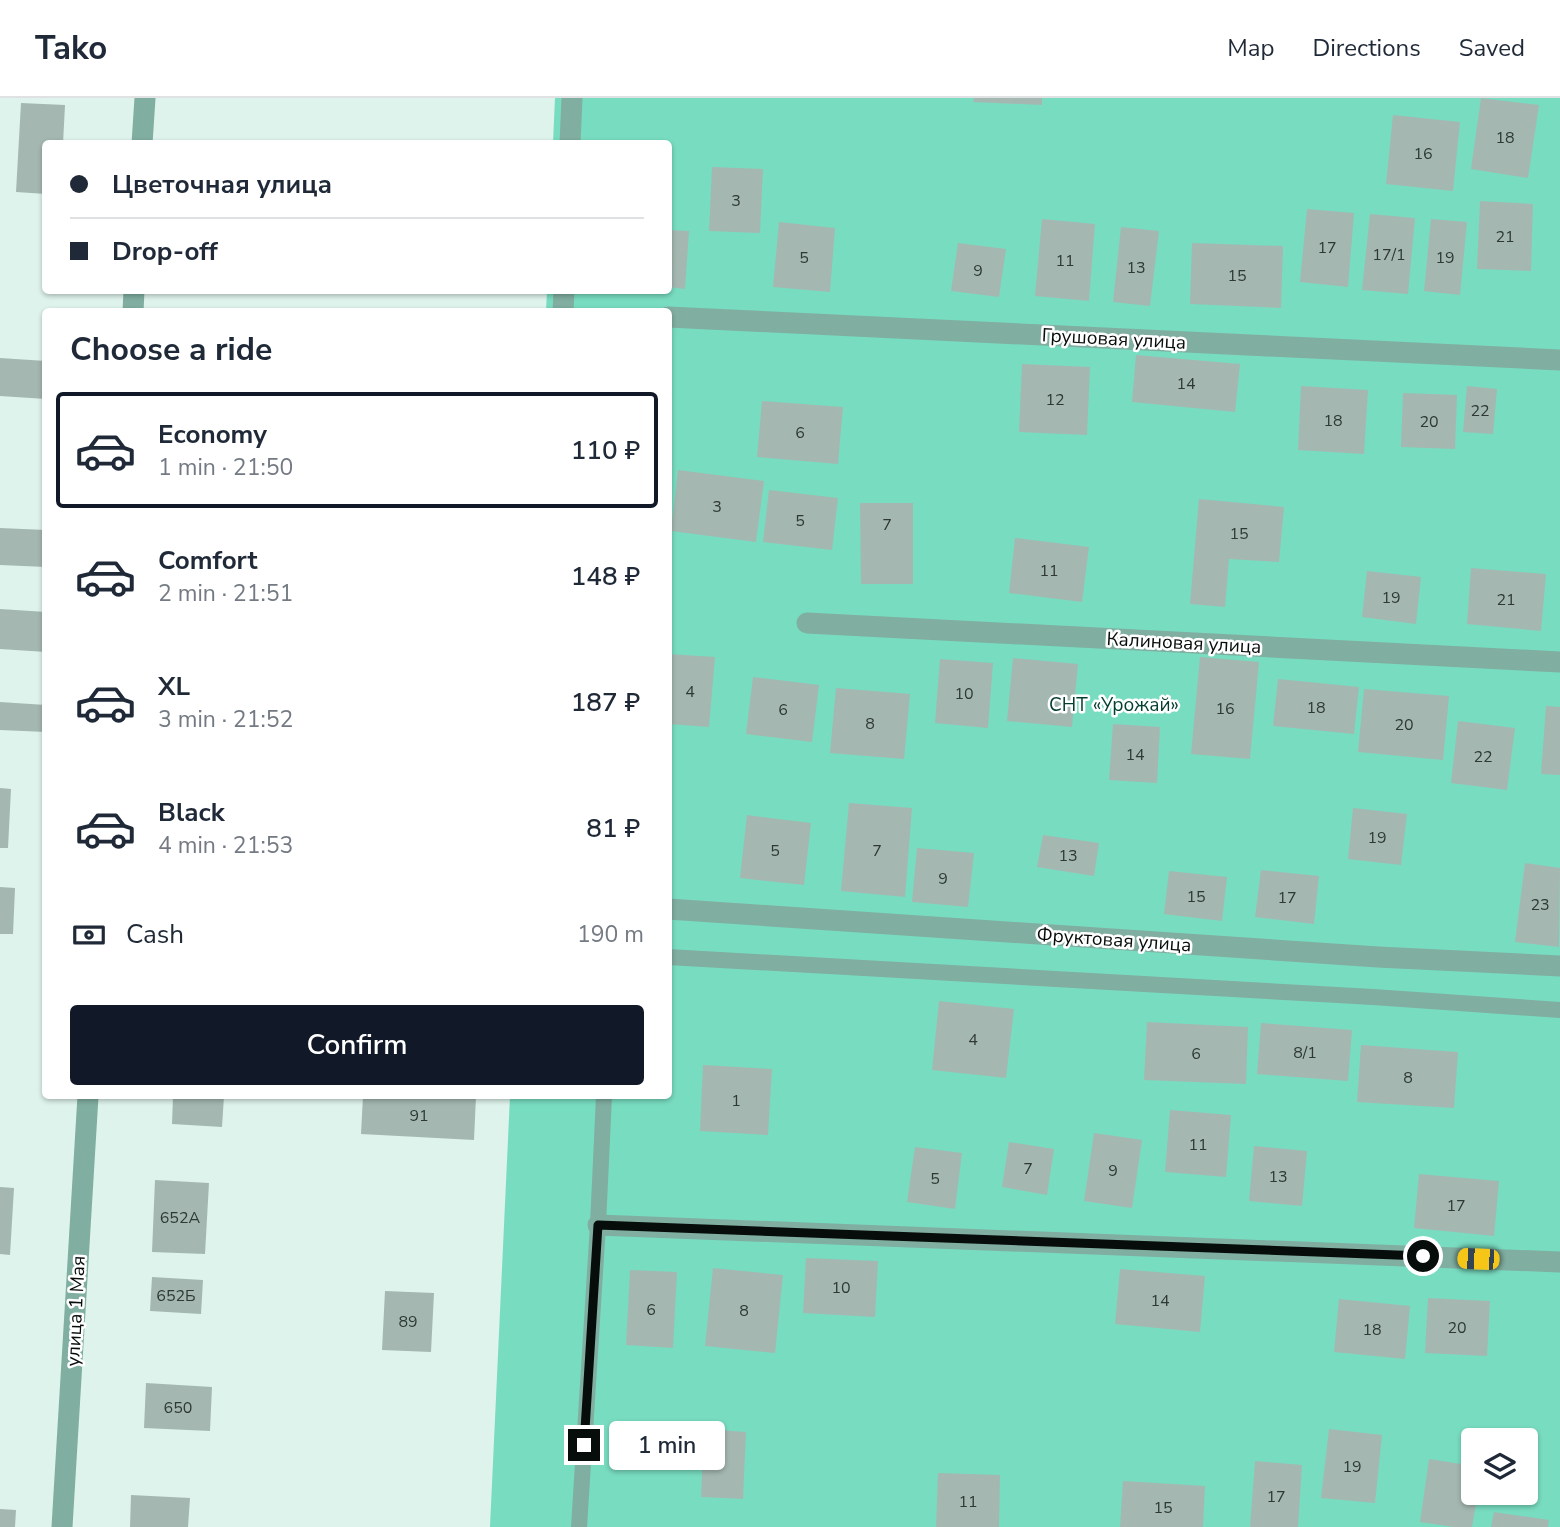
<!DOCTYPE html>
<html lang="en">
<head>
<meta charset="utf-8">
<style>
  :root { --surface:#fff; --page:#f6f6f7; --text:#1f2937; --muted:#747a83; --line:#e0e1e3; --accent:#111827 }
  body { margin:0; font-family:"Nunito Sans",sans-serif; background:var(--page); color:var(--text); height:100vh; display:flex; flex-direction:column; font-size:26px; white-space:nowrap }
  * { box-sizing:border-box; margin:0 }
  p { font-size:23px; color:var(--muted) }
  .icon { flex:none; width:38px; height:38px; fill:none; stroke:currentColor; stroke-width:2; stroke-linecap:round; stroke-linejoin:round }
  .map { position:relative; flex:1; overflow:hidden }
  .sheet { position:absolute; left:42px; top:210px; width:630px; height:791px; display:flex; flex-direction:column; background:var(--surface); border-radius:7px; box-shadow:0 2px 5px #0004 }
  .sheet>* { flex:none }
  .top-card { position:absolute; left:42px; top:42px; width:630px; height:154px; border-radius:7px; box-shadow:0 2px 5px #0004; display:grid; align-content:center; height:154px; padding:0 28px; background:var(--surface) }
  .buttons { position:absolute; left:1461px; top:1330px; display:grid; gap:14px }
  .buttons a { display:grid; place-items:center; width:77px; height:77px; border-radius:7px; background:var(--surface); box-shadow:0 2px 5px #0004; font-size:35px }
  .end { position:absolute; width:32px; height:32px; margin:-16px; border:9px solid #070d0b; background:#fff; box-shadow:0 0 0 4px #fff }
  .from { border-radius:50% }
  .bubble { position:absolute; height:49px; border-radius:7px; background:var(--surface); box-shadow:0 2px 5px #0004; font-size:23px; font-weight:600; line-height:49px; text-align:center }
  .car { position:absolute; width:21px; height:42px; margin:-21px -10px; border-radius:9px; box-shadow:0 0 5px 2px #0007; background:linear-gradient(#f5c518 24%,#345 0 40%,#f5c518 0 76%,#345 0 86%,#f5c518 0) }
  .top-card b { display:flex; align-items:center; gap:24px; height:66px; font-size:26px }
  .top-card b+b { border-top:2px solid var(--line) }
  .top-card i { width:18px; height:18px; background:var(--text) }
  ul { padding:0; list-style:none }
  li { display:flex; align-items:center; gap:21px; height:116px; margin:0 14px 10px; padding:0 14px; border:4px solid transparent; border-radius:7px }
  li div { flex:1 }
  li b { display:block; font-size:26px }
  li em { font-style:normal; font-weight:600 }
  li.active { border-color:var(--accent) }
  li>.icon { width:63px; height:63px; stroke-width:1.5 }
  h2 { padding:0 28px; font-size:32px; line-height:84px }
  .pay { display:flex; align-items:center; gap:18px; height:77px; padding:0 28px; font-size:26px }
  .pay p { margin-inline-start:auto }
  .cta { display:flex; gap:14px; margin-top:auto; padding:14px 28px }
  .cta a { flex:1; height:80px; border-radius:7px; background:var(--accent); color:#fff; font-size:28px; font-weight:600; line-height:80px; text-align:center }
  header { display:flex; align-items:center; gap:42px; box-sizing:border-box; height:98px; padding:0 35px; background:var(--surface); border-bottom:2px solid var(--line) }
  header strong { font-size:33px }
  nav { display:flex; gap:38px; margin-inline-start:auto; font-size:24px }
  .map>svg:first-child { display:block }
  .green { fill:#78dcc0; fill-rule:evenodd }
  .building { fill:#a4b8b1 }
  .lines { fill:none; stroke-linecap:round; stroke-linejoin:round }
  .service { stroke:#80aea0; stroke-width:16 }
  .minor { stroke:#80aea0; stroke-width:21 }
  .tertiary { stroke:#80aea0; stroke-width:21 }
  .route { stroke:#070d0b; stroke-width:9 }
  .labels { text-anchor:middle; stroke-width:5; stroke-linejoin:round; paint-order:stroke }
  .number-label { font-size:16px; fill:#2e3834 }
  .street-label { font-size:19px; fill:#070d0b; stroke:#fff }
  .park-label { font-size:19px; fill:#043e31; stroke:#fff }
</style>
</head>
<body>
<header>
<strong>Tako</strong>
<nav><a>Map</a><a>Directions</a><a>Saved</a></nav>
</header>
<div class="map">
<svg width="1560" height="1429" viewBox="0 0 1560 1429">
  <rect width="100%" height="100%" fill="#def3ec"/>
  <path class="green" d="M 555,0 L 1560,0 L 1560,1429 L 490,1429 L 510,998 L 668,998 L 668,214 L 546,213 L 547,193 L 668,192 L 668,46 L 553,45 ZM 1474,1342 L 1526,1342 L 1526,1395 L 1474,1395 Z"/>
  <path class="building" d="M 974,0 L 1042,0 L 1042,7 L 973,4 Z
    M 1481,0 L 1539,7 L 1528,80 L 1471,71 Z
    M 21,5 L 65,7 L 63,46 L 46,46 L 46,96 L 16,94 Z
    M 1393,17 L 1460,24 L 1453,93 L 1386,86 Z
    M 712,69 L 763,71 L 760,135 L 709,133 Z
    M 1480,103 L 1533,106 L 1531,173 L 1477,171 Z
    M 1307,111 L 1354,115 L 1348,189 L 1300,184 Z
    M 1370,116 L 1415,120 L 1408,196 L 1362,192 Z
    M 1042,121 L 1095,126 L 1089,203 L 1035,198 Z
    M 1431,121 L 1467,124 L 1460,197 L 1424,193 Z
    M 779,124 L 835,130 L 830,194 L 773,189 Z
    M 1121,129 L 1159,133 L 1150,208 L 1113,204 Z
    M 668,132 L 689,133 L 685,191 L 668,189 Z
    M 958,145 L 1006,151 L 999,199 L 951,193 Z
    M 1192,145 L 1283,148 L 1281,210 L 1190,206 Z
    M 1136,257 L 1240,266 L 1235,314 L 1132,304 Z
    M 0,260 L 46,263 L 46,301 L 0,298 Z
    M 1022,266 L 1090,269 L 1087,337 L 1019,334 Z
    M 1301,288 L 1368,292 L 1364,356 L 1298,352 Z
    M 1467,288 L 1497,291 L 1493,336 L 1463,334 Z
    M 1403,295 L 1457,297 L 1455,351 L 1401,349 Z
    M 762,303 L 843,309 L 838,366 L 757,359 Z
    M 678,372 L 764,383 L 756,444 L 671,433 Z
    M 769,392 L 838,400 L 832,452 L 763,444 Z
    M 1199,401 L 1284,409 L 1279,464 L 1229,461 L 1225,509 L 1190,506 Z
    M 860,405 L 913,405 L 913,486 L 861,486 Z
    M 0,430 L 46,432 L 46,469 L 0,467 Z
    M 1015,440 L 1089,449 L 1082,504 L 1009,495 Z
    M 1471,470 L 1546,476 L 1541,533 L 1467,526 Z
    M 1367,473 L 1421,479 L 1416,526 L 1362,519 Z
    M 0,511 L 46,514 L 46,554 L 0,551 Z
    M 668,556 L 715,559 L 709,629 L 668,626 Z
    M 1200,559 L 1259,564 L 1250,661 L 1191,656 Z
    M 1013,560 L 1078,566 L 1072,629 L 1007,623 Z
    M 940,561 L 993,565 L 988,630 L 935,625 Z
    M 753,579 L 819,587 L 812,644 L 746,636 Z
    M 1278,581 L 1359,589 L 1354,636 L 1273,628 Z
    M 836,590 L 910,596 L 904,661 L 830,655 Z
    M 1364,591 L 1449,598 L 1443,662 L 1358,654 Z
    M 0,604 L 46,607 L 46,634 L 0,632 Z
    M 1546,608 L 1560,609 L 1560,677 L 1541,676 Z
    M 1458,623 L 1515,630 L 1507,692 L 1451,685 Z
    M 1113,626 L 1160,629 L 1157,685 L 1109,682 Z
    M 0,690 L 11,691 L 8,750 L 0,750 Z
    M 849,705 L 912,710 L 905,799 L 841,793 Z
    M 1353,710 L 1407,716 L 1401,767 L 1348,761 Z
    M 747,717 L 811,725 L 804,787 L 740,780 Z
    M 1043,737 L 1099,745 L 1094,778 L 1037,769 Z
    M 917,750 L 974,755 L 968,809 L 912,804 Z
    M 1525,765 L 1560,770 L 1559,849 L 1515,844 Z
    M 1261,772 L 1319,778 L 1314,826 L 1255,819 Z
    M 1169,773 L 1227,779 L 1222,823 L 1164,816 Z
    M 0,789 L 15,790 L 13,836 L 0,836 Z
    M 939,903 L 1014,911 L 1006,980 L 932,972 Z
    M 1147,924 L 1248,929 L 1246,986 L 1144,982 Z
    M 1261,925 L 1352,932 L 1348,983 L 1257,976 Z
    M 1361,947 L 1458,954 L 1454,1010 L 1357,1004 Z
    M 703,967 L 772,971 L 768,1037 L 700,1033 Z
    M 173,998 L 224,998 L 222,1029 L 172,1026 Z
    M 363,998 L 476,998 L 474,1042 L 361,1036 Z
    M 1170,1012 L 1231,1017 L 1226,1079 L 1165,1074 Z
    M 1094,1035 L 1142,1042 L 1132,1110 L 1084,1103 Z
    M 1009,1044 L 1054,1051 L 1047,1097 L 1002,1089 Z
    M 1254,1048 L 1307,1053 L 1302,1108 L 1249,1103 Z
    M 915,1049 L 962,1055 L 955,1111 L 907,1104 Z
    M 1419,1076 L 1499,1083 L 1494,1138 L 1414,1130 Z
    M 155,1082 L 209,1085 L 205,1156 L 152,1154 Z
    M 0,1089 L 14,1090 L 10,1157 L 0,1156 Z
    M 806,1160 L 878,1163 L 875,1219 L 803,1215 Z
    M 713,1170 L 783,1177 L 775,1255 L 705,1248 Z
    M 1120,1171 L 1205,1178 L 1200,1234 L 1115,1226 Z
    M 630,1172 L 677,1174 L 673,1250 L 626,1247 Z
    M 152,1179 L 203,1182 L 201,1216 L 150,1213 Z
    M 385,1193 L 434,1195 L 431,1254 L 382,1252 Z
    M 1428,1200 L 1490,1203 L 1487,1258 L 1425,1255 Z
    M 1339,1201 L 1410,1208 L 1405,1261 L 1334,1254 Z
    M 146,1285 L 212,1289 L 210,1333 L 144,1330 Z
    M 704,1331 L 746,1334 L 743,1401 L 701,1399 Z
    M 1329,1331 L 1382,1337 L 1375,1405 L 1321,1400 Z
    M 1429,1361 L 1474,1368 L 1474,1395 L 1478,1395 L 1472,1429 L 1454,1429 L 1420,1424 Z
    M 1255,1363 L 1302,1367 L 1298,1429 L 1250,1429 Z
    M 938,1375 L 1000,1377 L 999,1429 L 936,1429 Z
    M 1123,1383 L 1205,1388 L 1203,1429 L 1120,1429 Z
    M 131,1397 L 190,1400 L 188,1429 L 130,1429 Z
    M 0,1411 L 16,1412 L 15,1429 L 0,1429 Z
    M 1494,1414 L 1549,1422 L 1548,1429 L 1491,1429 Z"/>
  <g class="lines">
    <path class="service" d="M 668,859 L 1373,899 L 1560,912
      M 579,1429 L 598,1127 L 604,998"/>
    <path class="minor" d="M 570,46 L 572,0
      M 563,214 L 564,192
      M 668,219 L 1560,262
      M 807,525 L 1560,564
      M 668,811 L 1378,859 L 1560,868
      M 598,1127 L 1560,1164"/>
    <path class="tertiary" d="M 142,46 L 145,0
      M 133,214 L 134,192
      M 62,1429 L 88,998"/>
  </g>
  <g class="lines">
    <path class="route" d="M 584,1347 L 598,1127 L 1423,1158"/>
  </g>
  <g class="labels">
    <g class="number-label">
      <text x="1505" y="45">18</text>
      <text x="1423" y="61">16</text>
      <text x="736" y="108">3</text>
      <text x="1505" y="144">21</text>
      <text x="1327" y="155">17</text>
      <text x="1389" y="162">17/1</text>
      <text x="804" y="165">5</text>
      <text x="1445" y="165">19</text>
      <text x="1065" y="168">11</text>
      <text x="1136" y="175">13</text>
      <text x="978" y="178">9</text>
      <text x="1237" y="183">15</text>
      <text x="1186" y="291">14</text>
      <text x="1055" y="307">12</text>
      <text x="1480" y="318">22</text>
      <text x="1333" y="328">18</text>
      <text x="1429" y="329">20</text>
      <text x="800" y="340">6</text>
      <text x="717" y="414">3</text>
      <text x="800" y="428">5</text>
      <text x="887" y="432">7</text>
      <text x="1239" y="441">15</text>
      <text x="1049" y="478">11</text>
      <text x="1391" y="505">19</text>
      <text x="1506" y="507">21</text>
      <text x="690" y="599">4</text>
      <text x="964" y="601">10</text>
      <text x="1316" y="615">18</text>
      <text x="1225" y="616">16</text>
      <text x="783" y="617">6</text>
      <text x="870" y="631">8</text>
      <text x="1404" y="632">20</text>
      <text x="1135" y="662">14</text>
      <text x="1483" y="664">22</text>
      <text x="1377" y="745">19</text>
      <text x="775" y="758">5</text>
      <text x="877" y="758">7</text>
      <text x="1068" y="763">13</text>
      <text x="943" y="786">9</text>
      <text x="1196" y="804">15</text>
      <text x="1287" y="805">17</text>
      <text x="1540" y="812">23</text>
      <text x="973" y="947">4</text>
      <text x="1305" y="960">8/1</text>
      <text x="1196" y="961">6</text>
      <text x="1408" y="985">8</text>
      <text x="736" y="1008">1</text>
      <text x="419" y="1023">91</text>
      <text x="1198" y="1052">11</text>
      <text x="1028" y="1076">7</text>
      <text x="1113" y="1078">9</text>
      <text x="1278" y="1084">13</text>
      <text x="935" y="1086">5</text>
      <text x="1456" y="1113">17</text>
      <text x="180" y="1125">652А</text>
      <text x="841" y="1195">10</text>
      <text x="176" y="1203">652Б</text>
      <text x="1160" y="1208">14</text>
      <text x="651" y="1217">6</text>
      <text x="744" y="1218">8</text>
      <text x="408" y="1229">89</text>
      <text x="1457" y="1235">20</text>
      <text x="1372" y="1237">18</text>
      <text x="178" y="1315">650</text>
      <text x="1352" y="1374">19</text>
      <text x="1276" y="1404">17</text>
      <text x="968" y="1409">11</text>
      <text x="1163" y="1415">15</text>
    </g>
    <g class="street-label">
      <text transform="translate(1114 240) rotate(3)" y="7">Грушовая улица</text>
      <text transform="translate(1184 544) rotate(3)" y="7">Калиновая улица</text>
      <text transform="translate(1114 841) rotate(4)" y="7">Фруктовая улица</text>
      <text transform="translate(75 1213) rotate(-87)" y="7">улица 1 Мая</text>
    </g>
    <g class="park-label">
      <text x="1114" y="613">СНТ «Урожай»</text>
    </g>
  </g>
</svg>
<div class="buttons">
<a><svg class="icon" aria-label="layers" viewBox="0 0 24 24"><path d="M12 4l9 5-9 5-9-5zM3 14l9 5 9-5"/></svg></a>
</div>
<i class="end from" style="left:1423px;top:1158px"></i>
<i class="end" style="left:584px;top:1347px"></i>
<div class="bubble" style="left:609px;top:1323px;width:116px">1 min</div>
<i class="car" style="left:1478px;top:1161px;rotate:272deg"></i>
<div class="top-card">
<b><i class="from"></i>Цветочная улица</b>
<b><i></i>Drop-off</b>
</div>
<section class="sheet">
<h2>Choose a ride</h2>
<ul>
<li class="active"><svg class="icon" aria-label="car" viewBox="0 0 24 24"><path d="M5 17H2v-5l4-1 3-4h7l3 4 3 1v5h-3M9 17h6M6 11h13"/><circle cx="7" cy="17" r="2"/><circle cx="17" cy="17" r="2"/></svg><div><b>Economy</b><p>1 min · 21:50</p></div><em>110 ₽</em></li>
<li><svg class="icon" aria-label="car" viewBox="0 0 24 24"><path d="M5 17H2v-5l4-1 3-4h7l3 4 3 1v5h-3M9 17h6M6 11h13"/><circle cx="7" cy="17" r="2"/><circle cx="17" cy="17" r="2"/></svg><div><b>Comfort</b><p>2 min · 21:51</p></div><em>148 ₽</em></li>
<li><svg class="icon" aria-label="car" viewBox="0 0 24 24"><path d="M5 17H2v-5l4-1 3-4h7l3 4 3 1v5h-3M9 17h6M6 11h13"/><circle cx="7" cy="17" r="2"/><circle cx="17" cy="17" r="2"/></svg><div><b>XL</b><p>3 min · 21:52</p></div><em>187 ₽</em></li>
<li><svg class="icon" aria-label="car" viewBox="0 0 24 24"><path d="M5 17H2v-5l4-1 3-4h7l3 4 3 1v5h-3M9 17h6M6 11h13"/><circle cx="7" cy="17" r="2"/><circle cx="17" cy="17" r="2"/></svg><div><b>Black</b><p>4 min · 21:53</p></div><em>81 ₽</em></li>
</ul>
<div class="pay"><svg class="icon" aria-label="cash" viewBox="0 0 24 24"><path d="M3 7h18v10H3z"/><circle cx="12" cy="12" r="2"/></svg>Cash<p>190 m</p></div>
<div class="cta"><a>Confirm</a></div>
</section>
</div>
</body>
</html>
